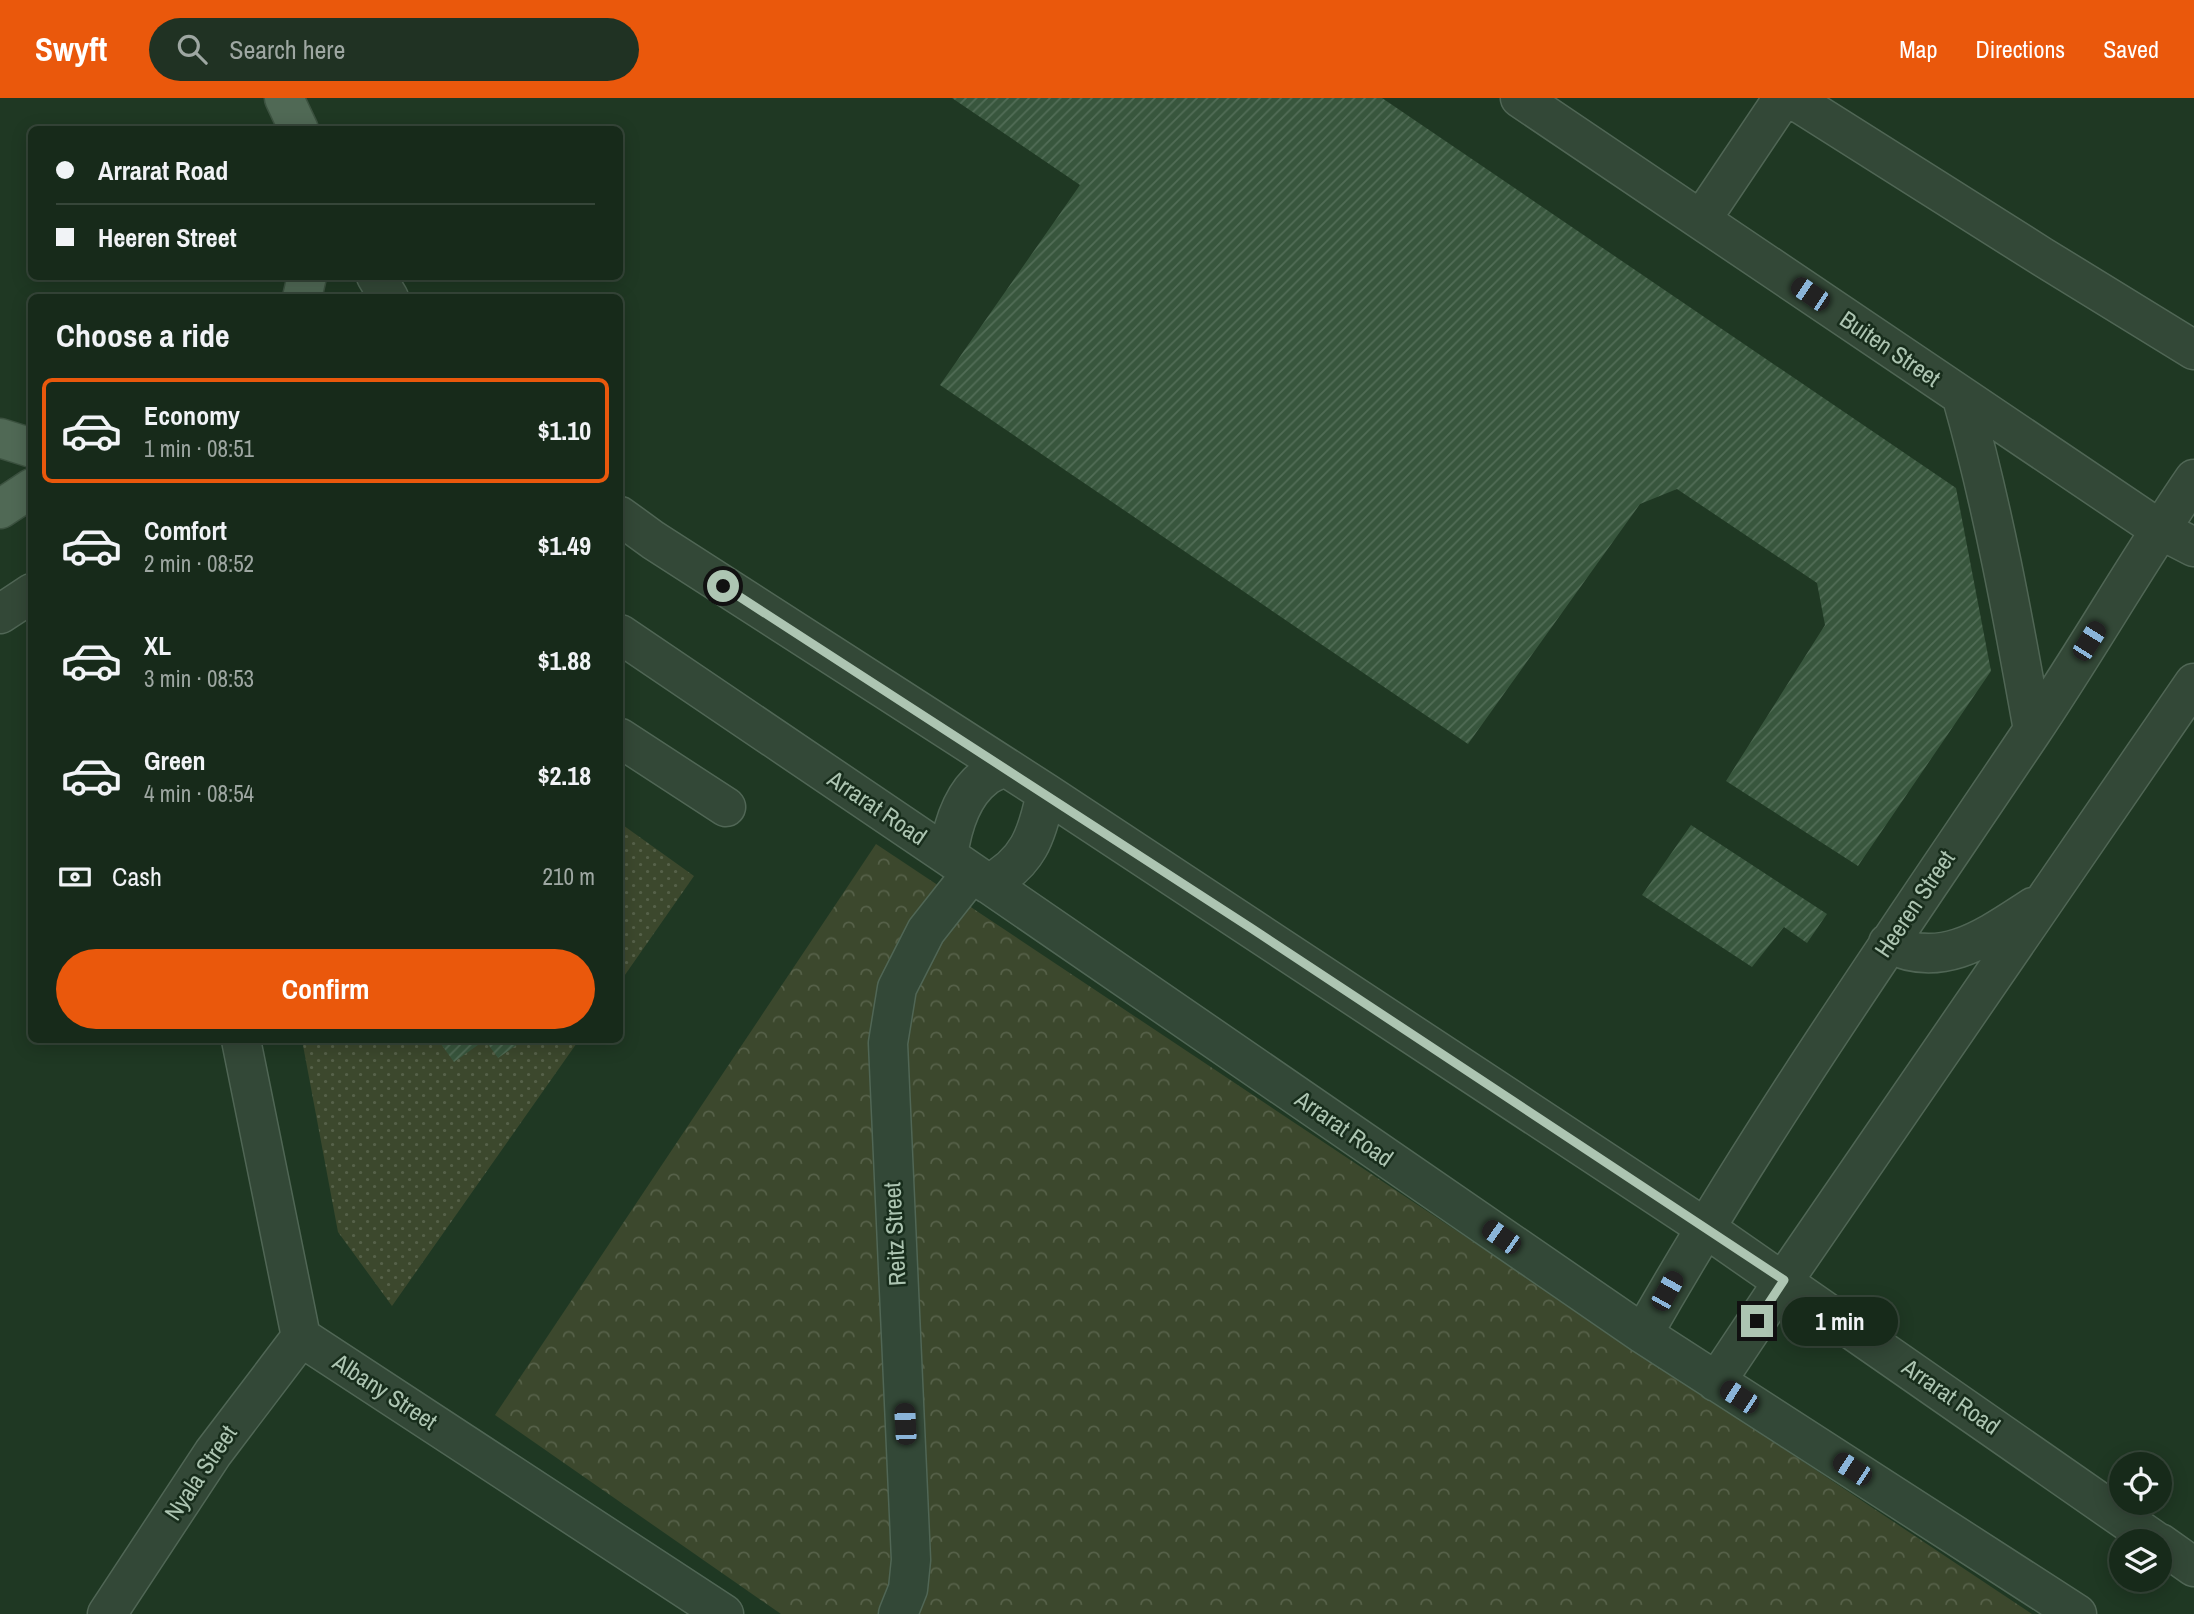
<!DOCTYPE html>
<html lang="en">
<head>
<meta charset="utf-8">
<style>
  :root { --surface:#172a1a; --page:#203223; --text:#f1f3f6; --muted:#9ea7a2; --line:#364639; --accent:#ea580c }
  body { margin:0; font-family:"Archivo Narrow",sans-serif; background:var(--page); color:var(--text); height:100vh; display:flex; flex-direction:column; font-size:26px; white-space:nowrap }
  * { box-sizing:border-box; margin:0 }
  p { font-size:23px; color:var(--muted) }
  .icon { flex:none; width:38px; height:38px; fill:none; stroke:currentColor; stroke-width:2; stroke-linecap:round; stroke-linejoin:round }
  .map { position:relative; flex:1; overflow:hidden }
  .drawer { position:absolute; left:28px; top:196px; width:595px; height:749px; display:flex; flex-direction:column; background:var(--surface); border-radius:10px; box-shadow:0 4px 18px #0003,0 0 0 2px var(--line) }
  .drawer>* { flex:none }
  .banner { position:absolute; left:28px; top:28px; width:595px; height:154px; border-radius:10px; box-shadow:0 4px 18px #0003,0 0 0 2px var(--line); display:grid; align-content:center; height:154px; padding:0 28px; background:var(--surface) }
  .controls { position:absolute; left:2109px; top:1354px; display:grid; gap:14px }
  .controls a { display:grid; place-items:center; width:63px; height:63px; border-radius:50%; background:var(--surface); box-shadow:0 4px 18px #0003,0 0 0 2px var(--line); font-size:35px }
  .end { position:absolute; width:32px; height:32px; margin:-16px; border:9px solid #adc5b2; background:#111; box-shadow:0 0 0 4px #111 }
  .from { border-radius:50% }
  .bubble { position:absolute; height:49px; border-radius:24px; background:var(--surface); box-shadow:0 4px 18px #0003,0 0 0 2px var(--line); font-size:23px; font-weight:800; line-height:49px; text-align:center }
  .car { position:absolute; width:21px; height:42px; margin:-21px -10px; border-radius:9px; box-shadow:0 0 5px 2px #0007; background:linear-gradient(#222 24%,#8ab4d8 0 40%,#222 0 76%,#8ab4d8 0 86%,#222 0) }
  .banner b { display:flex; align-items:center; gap:24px; height:66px; font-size:26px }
  .banner b+b { border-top:2px solid var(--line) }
  .banner i { width:18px; height:18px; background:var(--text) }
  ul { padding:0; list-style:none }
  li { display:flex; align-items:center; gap:21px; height:105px; margin:0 14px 10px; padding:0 14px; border:4px solid transparent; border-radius:10px }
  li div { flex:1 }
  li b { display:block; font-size:26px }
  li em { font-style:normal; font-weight:800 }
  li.selected { border-color:var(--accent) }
  li>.icon { width:63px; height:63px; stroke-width:1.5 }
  h2 { padding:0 28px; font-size:32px; line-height:84px }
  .pay { display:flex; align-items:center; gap:18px; height:77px; padding:0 28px; font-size:26px }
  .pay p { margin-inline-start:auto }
  .primary-button { display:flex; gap:14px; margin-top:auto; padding:14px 28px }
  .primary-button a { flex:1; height:80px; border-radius:42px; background:var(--accent); color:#fff; font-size:28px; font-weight:800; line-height:80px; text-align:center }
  header { display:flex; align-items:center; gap:42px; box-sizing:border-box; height:98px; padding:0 35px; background:var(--accent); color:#fff }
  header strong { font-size:33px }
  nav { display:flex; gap:38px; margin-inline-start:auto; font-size:24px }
  .search { width:490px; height:63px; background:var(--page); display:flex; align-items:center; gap:18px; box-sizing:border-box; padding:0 24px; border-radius:38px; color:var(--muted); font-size:26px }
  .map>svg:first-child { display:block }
  .grass { fill:url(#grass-dots) }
  .park { fill:url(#park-crowns) }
  .building { fill:url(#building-hatch) }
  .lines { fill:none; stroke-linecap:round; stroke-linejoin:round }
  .minor-casing { stroke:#506655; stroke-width:41 }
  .major-casing { stroke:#3c5240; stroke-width:41 }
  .minor { stroke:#334837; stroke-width:38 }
  .major { stroke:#506955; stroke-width:38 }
  .route { stroke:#adc5b2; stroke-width:9 }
  .labels { text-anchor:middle; stroke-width:5; stroke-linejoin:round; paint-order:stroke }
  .street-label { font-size:24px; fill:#adc5b2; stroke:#182d1c }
</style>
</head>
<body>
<header>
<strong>Swyft</strong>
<div class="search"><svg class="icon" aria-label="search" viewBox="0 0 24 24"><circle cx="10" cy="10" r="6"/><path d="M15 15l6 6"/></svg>Search here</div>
<nav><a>Map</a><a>Directions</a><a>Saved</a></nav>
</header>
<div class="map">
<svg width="2194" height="1516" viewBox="0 0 2194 1516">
  <defs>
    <pattern id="grass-dots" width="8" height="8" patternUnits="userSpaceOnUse" patternTransform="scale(1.75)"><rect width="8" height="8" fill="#3c482d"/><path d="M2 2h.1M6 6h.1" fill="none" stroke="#566149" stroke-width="1.8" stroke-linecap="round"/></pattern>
    <pattern id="park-crowns" width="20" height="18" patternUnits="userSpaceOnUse" patternTransform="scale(1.75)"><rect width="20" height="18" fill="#3c482d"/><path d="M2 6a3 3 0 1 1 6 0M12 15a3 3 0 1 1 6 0" fill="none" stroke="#566149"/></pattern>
    <pattern id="building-hatch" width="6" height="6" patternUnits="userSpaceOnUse" patternTransform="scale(1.75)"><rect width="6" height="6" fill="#38563d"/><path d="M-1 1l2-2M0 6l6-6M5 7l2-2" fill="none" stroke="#526d57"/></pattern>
  </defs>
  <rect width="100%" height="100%" fill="#1f3823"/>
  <path class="grass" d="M 620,725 L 694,778 L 620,884 Z
    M 302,942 L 579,942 L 392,1208 L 338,1134 Z"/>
  <path class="park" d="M 876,746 L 2032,1516 L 781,1516 L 495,1317 Z"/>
  <path class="building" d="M 952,0 L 1382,0 L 1956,390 L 1991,573 L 1858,768 L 1726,683 L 1825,527 L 1817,485 L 1677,391 L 1640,406 L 1468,646 L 940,287 L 1080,87 Z
    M 1691,727 L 1827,816 L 1807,845 L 1784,829 L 1752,869 L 1642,797 Z
    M 438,942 L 524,942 L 498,960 L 485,942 L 454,964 Z"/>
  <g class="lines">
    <defs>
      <path id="minor" d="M 1520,0 L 2159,431 L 2194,449
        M 1791,0 L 2041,158 L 2194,252
        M 1701,122 L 1783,0
        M 376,178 L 389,200
        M 1962,300 C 1993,409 2013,520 2033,632
        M 620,418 L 653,442 L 1046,695 L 1704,1129 L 2157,1444
        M 0,516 L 32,495
        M 620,536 L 948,758 L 1643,1236 L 2077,1516
        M 620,640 L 726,709
        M 948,758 C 952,730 961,697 985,679 C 990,675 998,672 1005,669
        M 988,786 C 1028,765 1037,738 1046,695
        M 1888,845 C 1942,873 1988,838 2033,809
        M 241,942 L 301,1239 L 724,1516
        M 1643,1236 C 1761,1029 1898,833 2031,635 C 2087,552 2137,464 2194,381
        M 1716,1284 L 1784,1182 L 2194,585
        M 2160,1445 L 2194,1469
        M 107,1516 L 213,1355 L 301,1239
        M 898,1516 L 908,1491 L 911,1462 L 888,945 L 897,890 L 926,833 L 971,776"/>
      <path id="major" d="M 284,0 L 299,32
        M 302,200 L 307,178
        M 0,340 L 32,350
        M 0,411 L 32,390"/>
    </defs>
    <use href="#minor" class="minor-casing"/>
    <use href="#major" class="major-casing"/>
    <use href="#minor" class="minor"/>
    <use href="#major" class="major"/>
  </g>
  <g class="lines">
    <path class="route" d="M 723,488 L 1251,830 L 1784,1182 L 1757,1223"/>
  </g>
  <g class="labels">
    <g class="street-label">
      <text transform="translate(1890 251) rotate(34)" y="8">Buiten Street</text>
      <text transform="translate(877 710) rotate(34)" y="8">Arrarat Road</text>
      <text transform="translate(1915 806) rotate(-56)" y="8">Heeren Street</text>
      <text transform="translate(1344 1031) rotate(35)" y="8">Arrarat Road</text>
      <text transform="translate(895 1136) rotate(-93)" y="8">Reitz Street</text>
      <text transform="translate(385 1294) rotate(33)" y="8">Albany Street</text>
      <text transform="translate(1951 1299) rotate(35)" y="8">Arrarat Road</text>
      <text transform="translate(201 1375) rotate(-56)" y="8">Nyala Street</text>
    </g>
  </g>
</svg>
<div class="controls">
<a><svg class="icon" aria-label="locate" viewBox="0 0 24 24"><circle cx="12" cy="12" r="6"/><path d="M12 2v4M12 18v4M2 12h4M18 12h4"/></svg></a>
<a><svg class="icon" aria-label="layers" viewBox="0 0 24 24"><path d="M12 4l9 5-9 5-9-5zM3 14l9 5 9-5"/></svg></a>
</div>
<i class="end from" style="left:723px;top:488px"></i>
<i class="end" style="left:1757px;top:1223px"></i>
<div class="bubble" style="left:1782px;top:1199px;width:116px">1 min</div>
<i class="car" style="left:1810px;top:196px;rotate:304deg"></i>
<i class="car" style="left:2089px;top:543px;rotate:32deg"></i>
<i class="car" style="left:1501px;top:1139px;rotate:305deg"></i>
<i class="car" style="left:1667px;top:1193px;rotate:29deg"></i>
<i class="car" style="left:1739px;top:1299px;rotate:303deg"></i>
<i class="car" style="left:905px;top:1326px;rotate:357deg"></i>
<i class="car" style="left:1852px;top:1371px;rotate:303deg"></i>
<div class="banner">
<b><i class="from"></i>Arrarat Road</b>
<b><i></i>Heeren Street</b>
</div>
<section class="drawer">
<h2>Choose a ride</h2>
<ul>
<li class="selected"><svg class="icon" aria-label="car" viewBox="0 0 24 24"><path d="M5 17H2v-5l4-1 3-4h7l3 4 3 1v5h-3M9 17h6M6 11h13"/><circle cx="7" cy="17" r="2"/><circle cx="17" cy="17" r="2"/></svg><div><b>Economy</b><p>1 min · 08:51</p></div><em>$1.10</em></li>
<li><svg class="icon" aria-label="car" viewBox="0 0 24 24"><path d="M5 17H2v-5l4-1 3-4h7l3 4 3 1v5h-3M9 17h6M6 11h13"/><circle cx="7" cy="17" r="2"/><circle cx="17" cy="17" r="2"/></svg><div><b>Comfort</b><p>2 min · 08:52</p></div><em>$1.49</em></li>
<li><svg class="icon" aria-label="car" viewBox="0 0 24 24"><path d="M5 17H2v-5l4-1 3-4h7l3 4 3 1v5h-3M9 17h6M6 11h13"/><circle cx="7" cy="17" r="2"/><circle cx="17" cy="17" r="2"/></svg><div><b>XL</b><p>3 min · 08:53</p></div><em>$1.88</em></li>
<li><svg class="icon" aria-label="car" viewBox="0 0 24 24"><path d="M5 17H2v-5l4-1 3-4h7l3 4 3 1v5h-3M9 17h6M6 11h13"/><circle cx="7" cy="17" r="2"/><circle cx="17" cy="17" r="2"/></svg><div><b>Green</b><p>4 min · 08:54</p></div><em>$2.18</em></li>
</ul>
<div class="pay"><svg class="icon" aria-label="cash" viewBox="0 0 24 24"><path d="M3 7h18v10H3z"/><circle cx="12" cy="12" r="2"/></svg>Cash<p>210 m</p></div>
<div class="primary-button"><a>Confirm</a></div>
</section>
</div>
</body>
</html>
